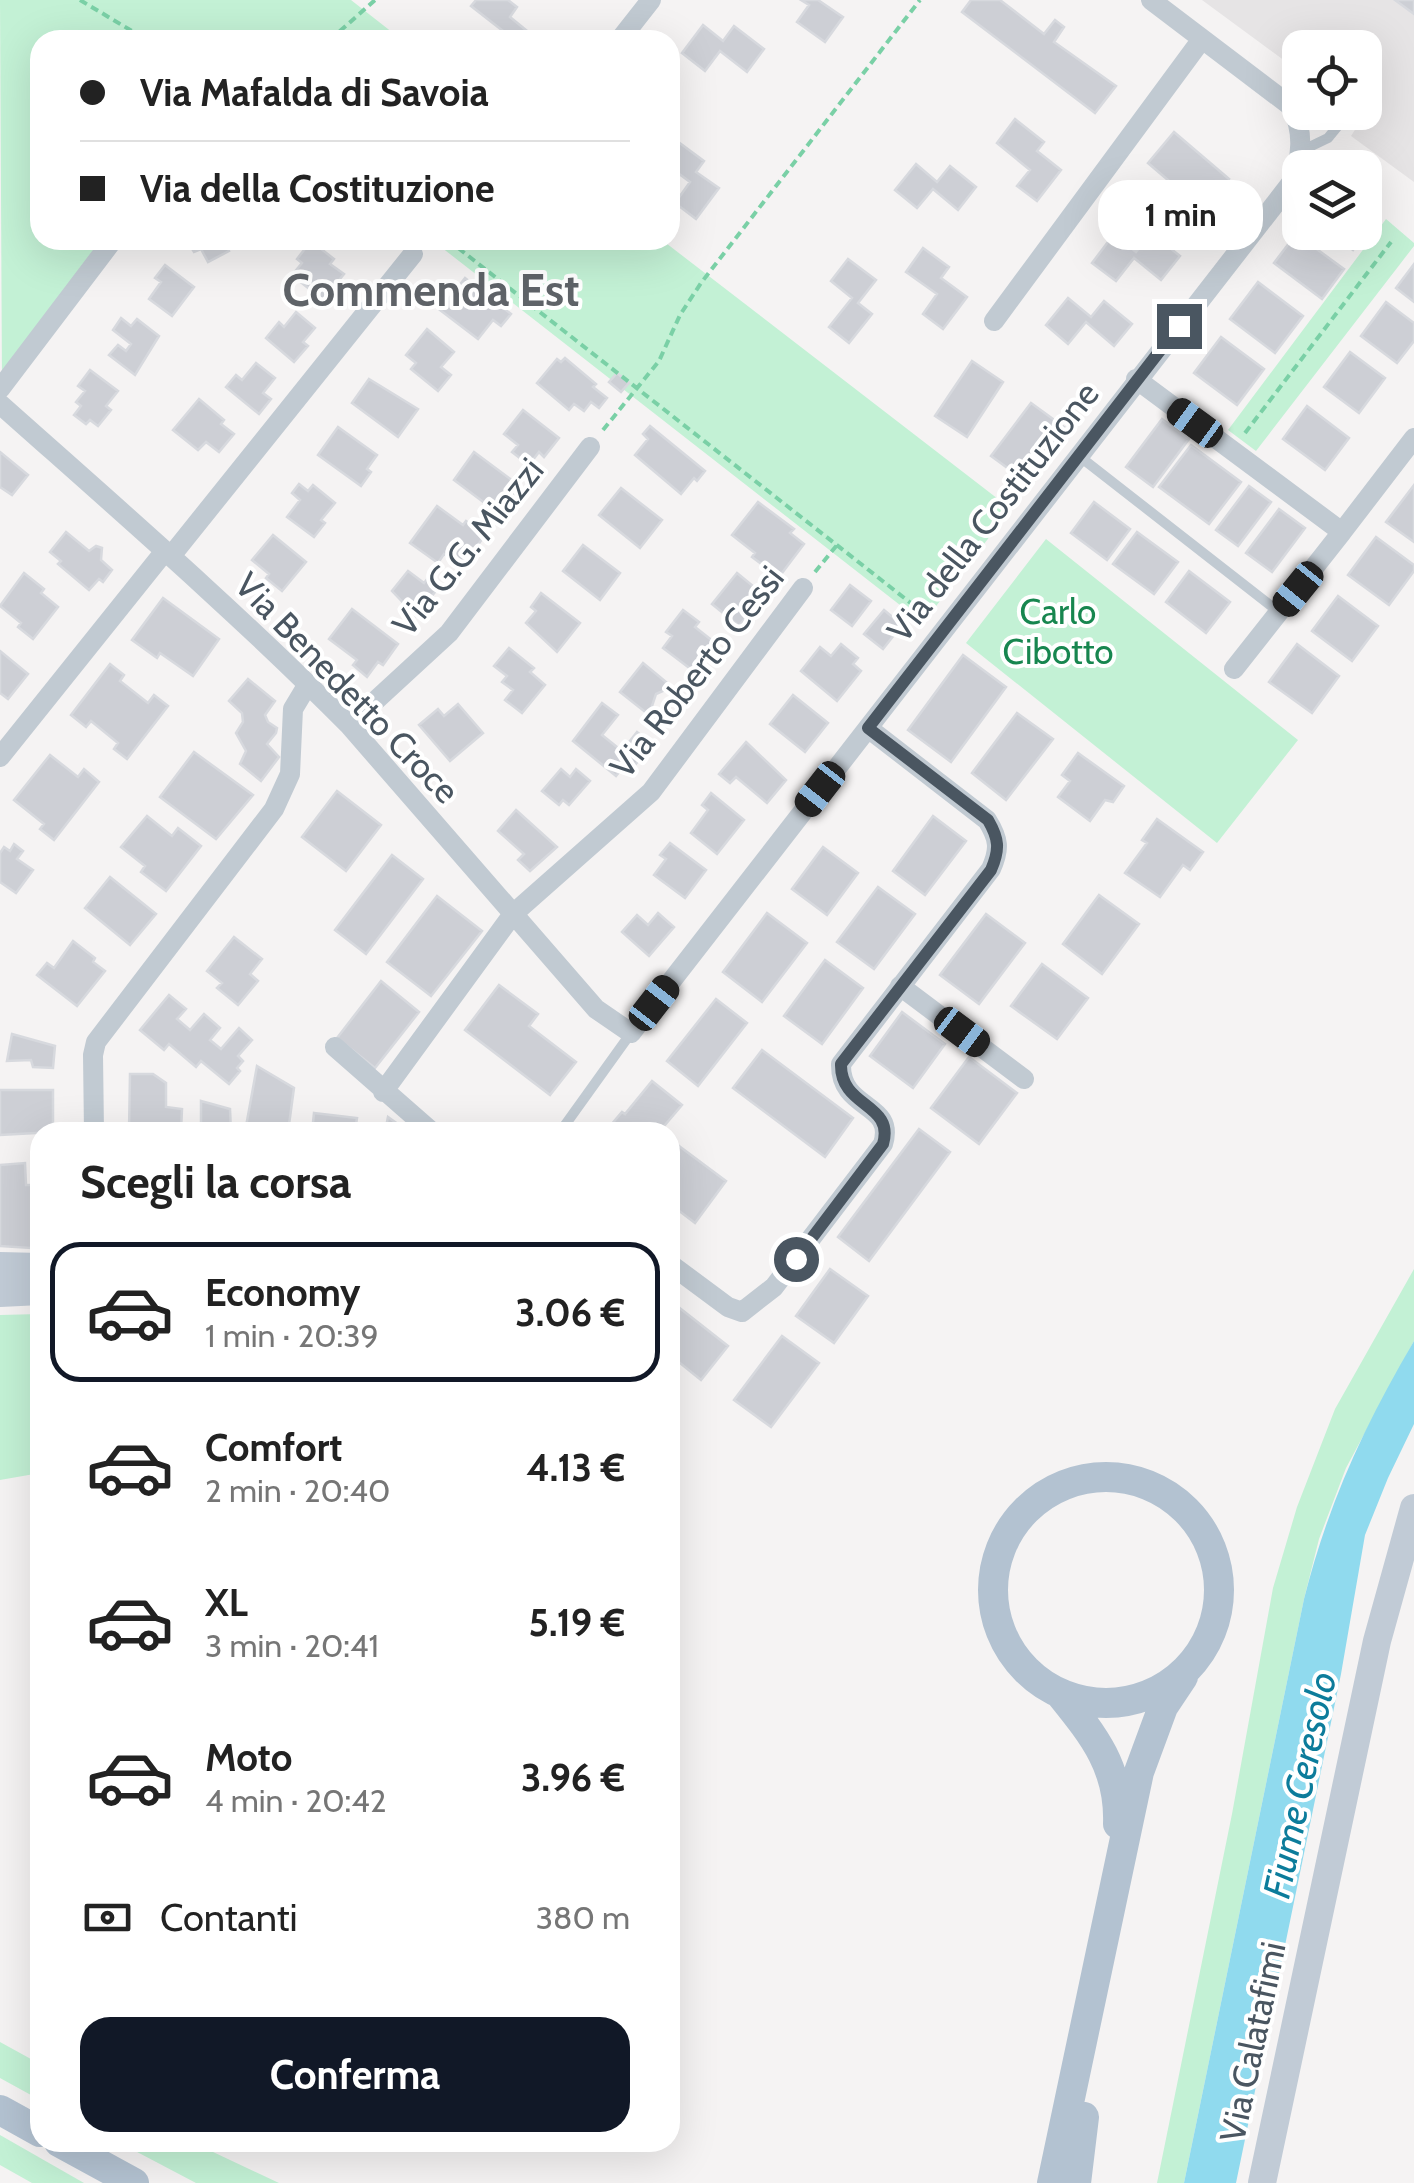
<!DOCTYPE html>
<html lang="it">
<head>
<meta charset="utf-8">
<style>
  :root { --surface:#fff; --page:#f6f6f6; --text:#222; --muted:#767676; --line:#e0e0e0; --accent:#111827 }
  body { margin:0; font-family:Cabin,sans-serif; background:var(--page); color:var(--text); height:100vh; display:flex; flex-direction:column; font-size:38px; white-space:nowrap }
  * { box-sizing:border-box; margin:0 }
  p { font-size:32px; color:var(--muted) }
  .icon { flex:none; width:55px; height:55px; fill:none; stroke:currentColor; stroke-width:2; stroke-linecap:round; stroke-linejoin:round }
  .map { position:relative; flex:1; overflow:hidden }
  .drawer { position:absolute; left:30px; top:1122px; width:650px; height:1030px; display:flex; flex-direction:column; background:var(--surface); border-radius:30px; box-shadow:0 10px 40px #0002 }
  .drawer>* { flex:none }
  .guide { position:absolute; left:30px; top:30px; width:650px; height:220px; border-radius:30px; box-shadow:0 10px 40px #0002; display:grid; align-content:center; height:220px; padding:0 50px; background:var(--surface) }
  .buttons { position:absolute; left:1282px; top:30px; display:grid; gap:20px }
  .buttons a { display:grid; place-items:center; width:100px; height:100px; border-radius:20px; background:var(--surface); box-shadow:0 10px 40px #0002; font-size:50px }
  .end { position:absolute; width:45px; height:45px; margin:-22px; border:12px solid #4a5661; background:#fff; box-shadow:0 0 0 5px #fff }
  .from { border-radius:50% }
  .bubble { position:absolute; height:70px; border-radius:30px; background:var(--surface); box-shadow:0 10px 40px #0002; font-size:32px; font-weight:700; line-height:70px; text-align:center }
  .car { position:absolute; width:30px; height:60px; margin:-30px -15px; border-radius:12px; box-shadow:0 0 8px 2px #0007; background:linear-gradient(#222 24%,#8ab4d8 0 40%,#222 0 76%,#8ab4d8 0 86%,#222 0) }
  .guide b { display:flex; align-items:center; gap:35px; height:95px; font-size:38px }
  .guide b+b { border-top:2px solid var(--line) }
  .guide i { width:25px; height:25px; background:var(--text) }
  ul { padding:0; list-style:none }
  li { display:flex; align-items:center; gap:30px; height:140px; margin:0 20px 15px; padding:0 30px; border:5px solid transparent; border-radius:30px }
  li div { flex:1 }
  li b { display:block; font-size:38px }
  li em { font-style:normal; font-weight:700 }
  li.active { border-color:var(--accent) }
  li>.icon { width:90px; height:90px; stroke-width:1.5 }
  h2 { padding:0 50px; font-size:45px; line-height:120px }
  .pay { display:flex; align-items:center; gap:25px; height:110px; padding:0 50px; font-size:38px }
  .pay p { margin-inline-start:auto }
  .primary-button { display:flex; gap:20px; margin-top:auto; padding:20px 50px }
  .primary-button a { flex:1; height:115px; border-radius:30px; background:var(--accent); color:#fff; font-size:40px; font-weight:700; line-height:115px; text-align:center }
  .map>svg:first-child { display:block }
  .education { fill:#e6e4e5 }
  .green { fill:#c3f1d5 }
  .water { fill:#90daee }
  .building { fill:#cdcfd5; stroke:#d7d9de; stroke-width:2.5 }
  .lines { fill:none; stroke-linecap:round; stroke-linejoin:round }
  .path { stroke:#7ad0a6; stroke-width:4; stroke-dasharray:8 5; stroke-linecap:butt }
  .lane { stroke:#c1cad2; stroke-width:10 }
  .street { stroke:#c1cad2; stroke-width:20 }
  .secondary { stroke:#c1cbd6; stroke-width:28 }
  .primary { stroke:#b3c2d1; stroke-width:30 }
  .route { stroke:#4a5661; stroke-width:12 }
  .labels { text-anchor:middle; stroke-width:8; stroke-linejoin:round; paint-order:stroke }
  .street-label { font-size:35px; fill:#4a5661; stroke:#fff }
  .park-label { font-size:35px; fill:#17864f; stroke:#fff }
  .water-label { font-size:38px; font-style:italic; fill:#0c7c9b; stroke:#fff }
  .district-label { font-size:45px; font-weight:bold; fill:#5f6368; stroke:#fff }
</style>
</head>
<body>
<div class="map">
<svg width="1414" height="2183" viewBox="0 0 1414 2183">
  <rect width="100%" height="100%" fill="#f5f3f3"/>
  <path class="education" d="M 1202,0 L 1414,0 L 1414,182 L 1351,136 L 1362,119 L 1354,113 L 1365,112 L 1365,48 L 1300,48 L 1300,72 Z"/>
  <path class="green" d="M 0,0 L 351,0 L 402,40 L 40,40 L 40,240 L 100,240 L 2,385 Z
    M 1386,219 L 1414,243 L 1414,246 L 1256,451 L 1228,430 Z
    M 432,240 L 662,240 L 1011,509 L 923,623 Z
    M 1046,539 L 1298,740 L 1217,843 L 966,643 Z
    M 1414,1269 L 1414,1341 L 1346,1468 L 1319,1539 L 1304,1599 L 1184,2183 L 1157,2183 L 1232,1814 L 1273,1588 L 1297,1507 L 1335,1409 Z
    M 40,1314 L 40,1473 L 0,1480 L 0,1315 Z
    M 0,2042 L 40,2064 L 40,2100 L 0,2078 Z
    M 0,2135 L 84,2183 L 32,2183 L 0,2165 Z
    M 120,2143 L 194,2143 L 279,2183 L 196,2183 Z"/>
  <path class="water" d="M 1414,1341 L 1414,1424 L 1388,1478 L 1365,1535 L 1341,1674 L 1236,2183 L 1184,2183 L 1304,1599 C 1328,1504 1364,1426 1414,1341 Z"/>
  <path class="building" d="M 476,0 L 508,0 L 517,7 L 510,17 L 532,35 L 528,40 L 495,40 L 503,31 L 471,6 Z
    M 801,0 L 818,0 L 843,17 L 825,42 L 797,22 L 809,5 Z
    M 971,0 L 1000,0 L 1044,34 L 1055,20 L 1064,27 L 1054,42 L 1116,86 L 1095,113 L 962,12 Z
    M 1395,0 L 1414,0 L 1414,14 Z
    M 703,25 L 723,41 L 734,26 L 764,49 L 747,72 L 720,51 L 705,71 L 682,53 Z
    M 1015,119 L 1044,142 L 1037,151 L 1061,170 L 1037,201 L 1017,186 L 1030,170 L 997,143 Z
    M 1174,132 L 1229,179 L 1203,210 L 1148,163 Z
    M 677,141 L 704,161 L 696,172 L 719,188 L 696,219 L 675,203 L 690,182 L 670,167 L 670,150 Z
    M 916,164 L 937,182 L 950,166 L 976,187 L 958,210 L 933,189 L 917,208 L 895,190 Z
    M 1365,211 L 1376,220 L 1353,250 L 1330,232 L 1365,232 Z
    M 1151,233 L 1180,256 L 1161,280 L 1134,258 L 1116,281 L 1092,263 L 1114,234 L 1136,252 Z
    M 1296,234 L 1344,269 L 1322,299 L 1274,263 Z
    M 192,240 L 224,240 L 229,251 L 208,262 L 201,249 L 194,252 L 188,242 Z
    M 311,241 L 334,259 L 330,264 L 344,274 L 323,300 L 292,275 L 302,263 L 297,259 Z
    M 923,248 L 949,267 L 941,278 L 967,297 L 943,329 L 923,314 L 937,294 L 906,272 Z
    M 848,259 L 876,280 L 858,303 L 872,314 L 849,343 L 829,327 L 852,298 L 831,281 Z
    M 1414,264 L 1414,302 L 1396,288 Z
    M 165,265 L 194,287 L 172,316 L 149,299 L 161,282 L 155,278 Z
    M 465,278 L 511,314 L 501,326 L 493,320 L 478,339 L 440,310 Z
    M 1258,282 L 1303,316 L 1275,353 L 1230,319 Z
    M 1068,298 L 1091,317 L 1104,301 L 1132,324 L 1114,346 L 1086,322 L 1068,344 L 1046,325 Z
    M 1386,302 L 1414,323 L 1414,341 L 1397,363 L 1361,336 Z
    M 296,312 L 315,328 L 303,342 L 308,346 L 294,362 L 266,338 L 279,322 L 284,327 Z
    M 121,318 L 131,326 L 137,319 L 159,336 L 135,375 L 109,355 L 118,345 L 126,351 L 131,344 L 113,330 Z
    M 427,329 L 454,352 L 441,367 L 451,375 L 438,391 L 411,369 L 416,363 L 406,355 Z
    M 1221,337 L 1264,369 L 1237,405 L 1194,373 Z
    M 1350,352 L 1385,378 L 1359,413 L 1324,387 Z
    M 565,358 L 596,384 L 593,387 L 607,398 L 599,408 L 591,402 L 584,411 L 574,404 L 569,410 L 537,383 L 557,359 L 561,362 Z
    M 972,361 L 1003,382 L 967,437 L 935,416 Z
    M 256,363 L 275,378 L 263,393 L 271,399 L 259,414 L 226,387 L 236,375 L 242,380 Z
    M 90,370 L 118,391 L 106,406 L 111,410 L 98,426 L 90,420 L 86,424 L 74,415 L 81,406 L 76,402 L 85,391 L 78,386 Z
    M 617,373 L 629,383 L 621,392 L 609,382 Z
    M 369,379 L 418,409 L 398,437 L 352,403 Z
    M 199,399 L 224,420 L 221,424 L 234,434 L 219,452 L 206,442 L 198,450 L 173,430 Z
    M 1031,403 L 1064,427 L 1024,480 L 991,456 Z
    M 1307,406 L 1349,438 L 1325,470 L 1283,439 Z
    M 523,410 L 559,438 L 544,457 L 539,452 L 529,465 L 512,452 L 518,445 L 504,434 Z
    M 1162,419 L 1189,439 L 1153,487 L 1126,467 Z
    M 650,426 L 705,471 L 697,481 L 694,478 L 681,494 L 635,455 L 648,439 L 643,434 Z
    M 338,427 L 377,455 L 367,469 L 371,472 L 361,486 L 318,455 Z
    M 1191,445 L 1241,482 L 1209,524 L 1159,487 Z
    M 0,452 L 28,475 L 12,495 L 0,487 Z
    M 474,452 L 521,487 L 506,507 L 500,503 L 494,510 L 454,480 Z
    M 299,484 L 308,491 L 313,485 L 335,503 L 321,520 L 325,523 L 314,537 L 287,517 L 300,500 L 292,493 Z
    M 1414,485 L 1414,542 L 1386,522 Z
    M 1249,486 L 1271,502 L 1238,546 L 1216,530 Z
    M 621,488 L 662,520 L 640,548 L 599,515 Z
    M 758,502 L 794,529 L 790,533 L 804,544 L 779,577 L 752,557 L 755,553 L 732,535 Z
    M 1094,502 L 1130,529 L 1107,560 L 1071,533 Z
    M 437,506 L 463,525 L 466,521 L 485,535 L 462,567 L 444,554 L 438,563 L 410,543 Z
    M 1279,509 L 1305,528 L 1272,572 L 1246,553 Z
    M 66,532 L 89,551 L 96,546 L 102,548 L 101,560 L 112,570 L 103,582 L 99,579 L 89,590 L 58,564 L 61,561 L 50,552 Z
    M 1137,532 L 1178,562 L 1154,594 L 1113,564 Z
    M 273,535 L 306,562 L 282,591 L 266,578 L 269,574 L 252,560 Z
    M 1376,537 L 1414,565 L 1414,571 L 1389,605 L 1348,575 Z
    M 583,545 L 620,573 L 600,600 L 563,571 Z
    M 408,571 L 424,583 L 428,578 L 439,587 L 416,616 L 392,591 Z
    M 1189,571 L 1230,602 L 1206,633 L 1166,602 Z
    M 24,573 L 44,589 L 41,593 L 58,607 L 33,639 L 18,627 L 21,623 L 0,606 Z
    M 737,573 L 764,595 L 739,626 L 712,604 Z
    M 850,585 L 871,601 L 852,626 L 831,610 Z
    M 541,593 L 580,623 L 557,652 L 526,623 L 536,611 L 531,607 Z
    M 1338,596 L 1378,626 L 1352,661 L 1312,631 Z
    M 163,598 L 219,639 L 193,676 L 160,653 L 157,658 L 132,640 Z
    M 352,609 L 398,644 L 383,665 L 378,662 L 367,677 L 353,665 L 357,660 L 329,639 Z
    M 683,610 L 699,622 L 695,627 L 714,642 L 692,670 L 663,648 L 672,636 L 666,632 Z
    M 884,610 L 902,625 L 883,649 L 864,634 Z
    M 841,644 L 858,658 L 853,664 L 861,671 L 837,701 L 801,671 L 820,647 L 831,656 Z
    M 1297,644 L 1339,676 L 1312,713 L 1269,682 Z
    M 509,648 L 534,668 L 530,672 L 545,685 L 522,713 L 505,700 L 513,690 L 502,682 L 507,676 L 494,666 Z
    M 0,651 L 28,674 L 8,699 L 0,693 Z
    M 963,655 L 1006,687 L 951,762 L 908,730 Z
    M 643,663 L 672,687 L 656,694 L 649,715 L 620,692 Z
    M 110,664 L 124,675 L 120,681 L 148,703 L 154,695 L 168,706 L 127,759 L 114,749 L 118,743 L 91,721 L 86,727 L 71,715 Z
    M 248,679 L 275,701 L 265,715 L 268,722 L 277,728 L 276,733 L 267,744 L 279,757 L 261,781 L 240,764 L 246,751 L 236,733 L 243,722 L 242,713 L 229,701 Z
    M 793,695 L 828,723 L 805,752 L 770,724 Z
    M 602,703 L 618,715 L 602,735 L 622,751 L 637,732 L 652,744 L 635,765 L 629,760 L 616,776 L 573,741 Z
    M 458,704 L 483,733 L 450,761 L 419,725 L 438,709 L 444,716 Z
    M 1017,713 L 1053,739 L 1006,800 L 972,773 Z
    M 746,742 L 786,780 L 767,803 L 736,777 L 730,783 L 719,774 Z
    M 194,752 L 253,795 L 216,839 L 160,797 Z
    M 1078,753 L 1124,786 L 1113,802 L 1105,800 L 1090,821 L 1058,797 L 1070,781 L 1062,775 Z
    M 50,755 L 78,777 L 84,769 L 99,782 L 54,840 L 40,829 L 44,824 L 14,800 Z
    M 561,769 L 570,777 L 576,769 L 590,781 L 569,805 L 563,800 L 559,805 L 542,791 Z
    M 337,791 L 381,825 L 346,871 L 302,837 Z
    M 711,793 L 744,820 L 717,854 L 691,833 L 708,810 L 702,805 Z
    M 516,810 L 557,847 L 530,871 L 518,860 L 524,854 L 498,831 Z
    M 147,816 L 172,836 L 178,828 L 201,846 L 166,891 L 141,872 L 145,866 L 121,847 Z
    M 933,816 L 966,841 L 925,895 L 893,871 Z
    M 1157,819 L 1203,852 L 1190,870 L 1183,865 L 1160,897 L 1125,873 L 1147,843 L 1142,840 Z
    M 670,843 L 706,870 L 685,898 L 654,875 L 666,859 L 660,855 Z
    M 14,844 L 23,851 L 17,859 L 33,870 L 16,893 L 0,882 L 0,853 L 4,847 L 10,851 Z
    M 823,847 L 858,873 L 827,915 L 792,889 Z
    M 392,855 L 423,879 L 366,954 L 335,930 Z
    M 110,877 L 156,914 L 130,945 L 85,908 Z
    M 878,887 L 915,914 L 874,969 L 837,942 Z
    M 1099,895 L 1139,924 L 1102,974 L 1063,944 Z
    M 437,896 L 482,931 L 431,996 L 387,962 Z
    M 658,913 L 674,927 L 649,956 L 622,932 L 637,915 L 648,925 Z
    M 767,913 L 807,943 L 762,1002 L 723,972 Z
    M 986,914 L 1025,943 L 979,1004 L 940,975 Z
    M 234,937 L 262,959 L 250,974 L 258,981 L 238,1005 L 217,988 L 222,983 L 207,971 Z
    M 73,941 L 95,958 L 93,962 L 105,971 L 77,1006 L 37,975 L 47,963 L 54,968 Z
    M 825,960 L 863,988 L 822,1044 L 784,1016 Z
    M 1042,964 L 1088,998 L 1057,1039 L 1011,1006 Z
    M 381,981 L 419,1012 L 375,1068 L 337,1038 Z
    M 499,985 L 538,1014 L 529,1026 L 576,1062 L 550,1095 L 465,1030 Z
    M 169,995 L 186,1009 L 177,1019 L 190,1030 L 204,1014 L 220,1028 L 210,1040 L 221,1049 L 239,1028 L 252,1040 L 238,1056 L 243,1061 L 237,1068 L 240,1071 L 229,1084 L 201,1061 L 196,1067 L 169,1044 L 164,1050 L 140,1030 Z
    M 716,999 L 747,1023 L 698,1086 L 667,1061 Z
    M 902,1012 L 945,1044 L 913,1088 L 870,1056 Z
    M 12,1034 L 55,1046 L 53,1068 L 33,1067 L 31,1060 L 7,1061 Z
    M 762,1050 L 853,1118 L 825,1157 L 733,1088 Z
    M 969,1057 L 1017,1093 L 979,1144 L 931,1108 Z
    M 257,1066 L 294,1088 L 288,1132 L 245,1132 Z
    M 130,1074 L 153,1074 L 166,1083 L 166,1107 L 182,1109 L 181,1132 L 129,1132 Z
    M 652,1081 L 682,1105 L 659,1132 L 605,1132 L 622,1112 L 625,1114 Z
    M 0,1090 L 53,1090 L 53,1132 L 0,1135 Z
    M 201,1101 L 230,1109 L 231,1132 L 201,1132 Z
    M 314,1113 L 357,1118 L 355,1132 L 312,1132 Z
    M 388,1117 L 409,1132 L 385,1132 Z
    M 919,1129 L 950,1152 L 869,1261 L 838,1237 Z
    M 679,1146 L 726,1181 L 695,1223 L 670,1204 L 670,1158 Z
    M 25,1163 L 26,1185 L 40,1185 L 40,1219 L 35,1218 L 31,1248 L 0,1246 L 0,1165 Z
    M 830,1269 L 868,1296 L 834,1343 L 796,1316 Z
    M 672,1302 L 728,1346 L 701,1380 L 670,1355 Z
    M 782,1336 L 819,1363 L 771,1427 L 734,1400 Z"/>
  <g class="lines">
    <path class="path" d="M 80,0 L 147,40
      M 330,40 L 375,0
      M 448,240 L 926,615
      M 603,430 L 659,361 L 680,315 L 701,283 L 920,0
      M 1245,433 L 1391,242
      M 815,572 L 837,545"/>
    <path class="lane" d="M 1301,151 L 1328,138 L 1346,116
      M 1079,456 L 1279,612
      M 560,1132 L 631,1033"/>
    <path class="street" d="M 622,37 L 651,0
      M 994,321 L 1202,39
      M 1136,379 L 1342,532 L 1414,438
      M 0,389 L 113,240
      M 0,404 C 118,509 238,613 349,725 L 596,1009 L 631,1033 L 1292,182 C 1302,156 1304,133 1292,107 L 1151,0
      M 171,556 L 413,254
      M 1234,669 L 1342,532
      M 349,725 L 449,633 L 590,447
      M 0,757 L 165,551
      M 900,986 L 1024,1079
      M 335,1047 L 432,1132
      M 383,1092 L 513,914 L 651,792 L 803,588
      M 94,1132 L 93,1055 L 96,1042 L 274,809 L 290,774 L 293,709 L 308,684
      M 670,1264 L 728,1307 L 742,1312 L 774,1287 L 883,1144 C 896,1102 840,1111 841,1064 L 991,869 C 1000,849 999,839 987,820 L 868,728"/>
    <path class="secondary" d="M 0,1266 L 40,1267
      M 0,1293 L 40,1291
      M 1262,2183 L 1377,1641 L 1414,1508"/>
    <path class="primary" d="M993 1590a113 113 0 1 1 226 0a113 113 0 1 1-226 0Z
      M 1061,1695 C 1094,1736 1120,1768 1118,1824
      M 0,2110 L 40,2132
      M 59,2142 L 134,2183
      M 1052,2183 L 1139,1772 L 1163,1707 L 1183,1677
      M 1076,2183 L 1084,2117"/>
  </g>
  <g class="lines">
    <path class="route" d="M 796,1259 L 883,1144 C 895,1103 840,1108 841,1064 L 991,870 C 1000,849 999,839 988,820 L 868,728 L 1179,326"/>
  </g>
  <g class="labels">
    <g class="street-label">
      <text transform="translate(993 512) rotate(-52)" y="12">Via della Costituzione</text>
      <text transform="translate(468 547) rotate(-51)" y="12">Via G.G. Miazzi</text>
      <text transform="translate(697 672) rotate(-52)" y="12">Via Roberto Cessi</text>
      <text transform="translate(347 688) rotate(46)" y="12">Via Benedetto Croce</text>
      <text transform="translate(1253 2042) rotate(-78)" y="12">Via Calatafimi</text>
    </g>
    <g class="park-label">
      <text x="1058" y="624">Carlo<tspan x="1058" dy="40">Cibotto</tspan></text>
    </g>
    <g class="water-label">
      <text transform="translate(1300 1785) rotate(-78)" y="13">Fiume Ceresolo</text>
    </g>
    <g class="district-label">
      <text x="431" y="306">Commenda Est</text>
    </g>
  </g>
</svg>
<div class="buttons">
<a><svg class="icon" aria-label="locate" viewBox="0 0 24 24"><circle cx="12" cy="12" r="6"/><path d="M12 2v4M12 18v4M2 12h4M18 12h4"/></svg></a>
<a><svg class="icon" aria-label="layers" viewBox="0 0 24 24"><path d="M12 4l9 5-9 5-9-5zM3 14l9 5 9-5"/></svg></a>
</div>
<i class="end from" style="left:796px;top:1259px"></i>
<i class="end" style="left:1179px;top:326px"></i>
<div class="bubble" style="left:1098px;top:180px;width:165px">1 min</div>
<i class="car" style="left:1195px;top:423px;rotate:306deg"></i>
<i class="car" style="left:1298px;top:589px;rotate:219deg"></i>
<i class="car" style="left:820px;top:789px;rotate:218deg"></i>
<i class="car" style="left:654px;top:1003px;rotate:38deg"></i>
<i class="car" style="left:962px;top:1032px;rotate:127deg"></i>
<div class="guide">
<b><i class="from"></i>Via Mafalda di Savoia</b>
<b><i></i>Via della Costituzione</b>
</div>
<section class="drawer">
<h2>Scegli la corsa</h2>
<ul>
<li class="active"><svg class="icon" aria-label="car" viewBox="0 0 24 24"><path d="M5 17H2v-5l4-1 3-4h7l3 4 3 1v5h-3M9 17h6M6 11h13"/><circle cx="7" cy="17" r="2"/><circle cx="17" cy="17" r="2"/></svg><div><b>Economy</b><p>1 min · 20:39</p></div><em>3.06 €</em></li>
<li><svg class="icon" aria-label="car" viewBox="0 0 24 24"><path d="M5 17H2v-5l4-1 3-4h7l3 4 3 1v5h-3M9 17h6M6 11h13"/><circle cx="7" cy="17" r="2"/><circle cx="17" cy="17" r="2"/></svg><div><b>Comfort</b><p>2 min · 20:40</p></div><em>4.13 €</em></li>
<li><svg class="icon" aria-label="car" viewBox="0 0 24 24"><path d="M5 17H2v-5l4-1 3-4h7l3 4 3 1v5h-3M9 17h6M6 11h13"/><circle cx="7" cy="17" r="2"/><circle cx="17" cy="17" r="2"/></svg><div><b>XL</b><p>3 min · 20:41</p></div><em>5.19 €</em></li>
<li><svg class="icon" aria-label="car" viewBox="0 0 24 24"><path d="M5 17H2v-5l4-1 3-4h7l3 4 3 1v5h-3M9 17h6M6 11h13"/><circle cx="7" cy="17" r="2"/><circle cx="17" cy="17" r="2"/></svg><div><b>Moto</b><p>4 min · 20:42</p></div><em>3.96 €</em></li>
</ul>
<div class="pay"><svg class="icon" aria-label="cash" viewBox="0 0 24 24"><path d="M3 7h18v10H3z"/><circle cx="12" cy="12" r="2"/></svg>Contanti<p>380 m</p></div>
<div class="primary-button"><a>Conferma</a></div>
</section>
</div>
</body>
</html>
